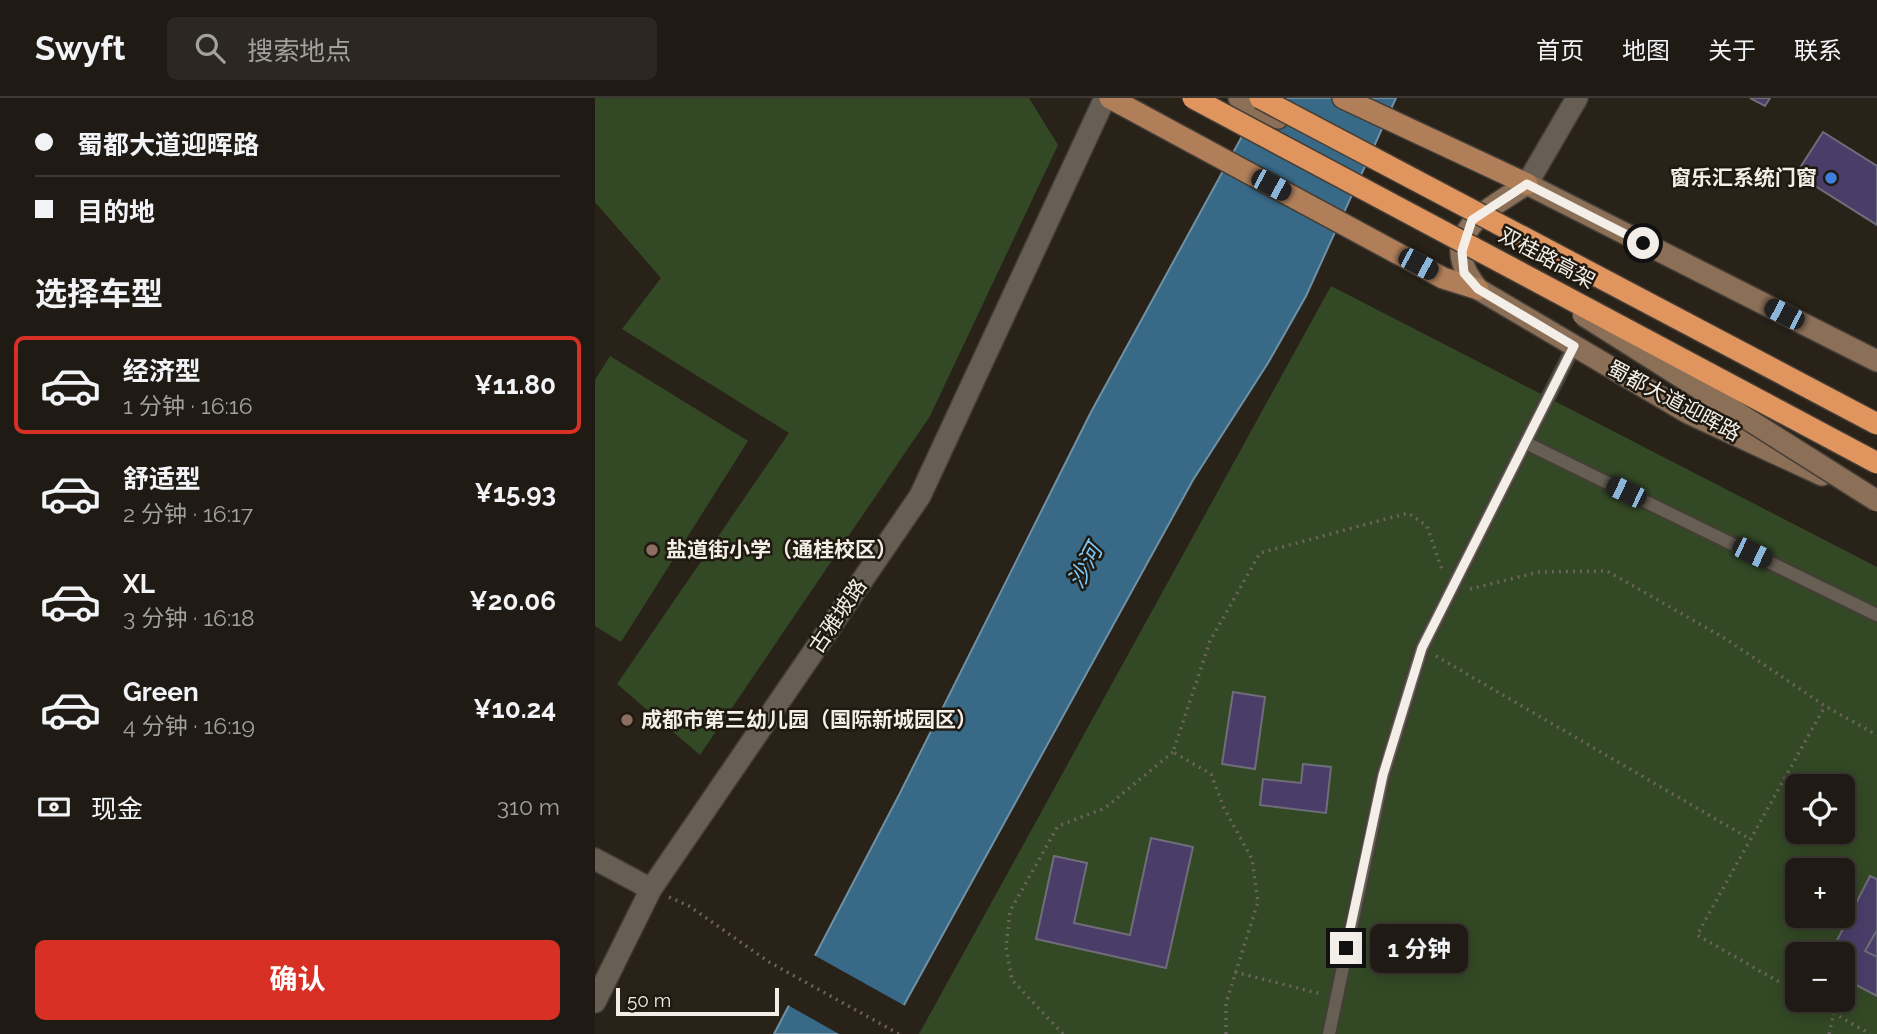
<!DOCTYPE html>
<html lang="zh">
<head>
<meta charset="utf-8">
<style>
  :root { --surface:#1f1a13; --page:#2c2721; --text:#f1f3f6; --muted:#a1a1a0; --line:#3c3833; --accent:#d93025 }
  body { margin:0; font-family:Raleway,"Noto Sans SC",sans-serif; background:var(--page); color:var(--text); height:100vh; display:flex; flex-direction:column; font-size:26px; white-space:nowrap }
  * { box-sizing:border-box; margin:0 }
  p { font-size:23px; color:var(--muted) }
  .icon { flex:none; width:38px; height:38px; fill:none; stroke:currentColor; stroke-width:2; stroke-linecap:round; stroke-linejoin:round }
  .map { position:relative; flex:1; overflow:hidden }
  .drawer { display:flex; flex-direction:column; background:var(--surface); width:595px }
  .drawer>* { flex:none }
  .hud { display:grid; align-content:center; height:154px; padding:0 35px; background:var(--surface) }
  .buttons { position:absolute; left:1190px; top:676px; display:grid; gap:14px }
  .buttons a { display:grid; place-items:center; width:70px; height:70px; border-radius:10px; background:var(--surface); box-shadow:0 4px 18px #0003,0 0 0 2px var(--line); font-size:35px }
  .scale { position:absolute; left:21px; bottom:18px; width:163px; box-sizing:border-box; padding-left:7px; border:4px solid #f3eee8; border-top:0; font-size:19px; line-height:24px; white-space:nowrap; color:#f3eee8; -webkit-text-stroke:5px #1f1910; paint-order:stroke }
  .end { position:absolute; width:32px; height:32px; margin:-16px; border:9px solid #f3eee8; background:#111; box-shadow:0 0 0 4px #111 }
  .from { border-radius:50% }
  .bubble { position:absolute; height:49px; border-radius:10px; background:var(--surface); box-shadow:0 4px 18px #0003,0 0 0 2px var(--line); font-size:23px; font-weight:700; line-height:49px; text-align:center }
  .car { position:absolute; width:21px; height:42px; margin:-21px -10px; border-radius:9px; box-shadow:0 0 5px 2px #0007; background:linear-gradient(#222 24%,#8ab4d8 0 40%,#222 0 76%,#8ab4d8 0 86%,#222 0) }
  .hud b { display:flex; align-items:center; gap:24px; height:66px; font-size:26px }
  .hud b+b { border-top:2px solid var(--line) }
  .hud i { width:18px; height:18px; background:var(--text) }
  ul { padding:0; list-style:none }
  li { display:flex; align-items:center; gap:21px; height:98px; margin:0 14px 10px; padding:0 21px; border:4px solid transparent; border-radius:10px }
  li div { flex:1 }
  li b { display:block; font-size:26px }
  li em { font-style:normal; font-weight:700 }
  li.current { border-color:var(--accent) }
  li>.icon { width:63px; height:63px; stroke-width:1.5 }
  h2 { padding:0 35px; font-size:32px; line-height:84px }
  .pay { display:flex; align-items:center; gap:18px; height:77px; padding:0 35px; font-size:26px }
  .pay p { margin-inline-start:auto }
  .button { display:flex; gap:14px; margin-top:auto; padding:14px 35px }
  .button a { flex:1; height:80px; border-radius:10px; background:var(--accent); color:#fff; font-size:28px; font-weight:700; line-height:80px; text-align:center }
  header { display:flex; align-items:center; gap:42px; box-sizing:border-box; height:98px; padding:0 35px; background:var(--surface); border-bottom:2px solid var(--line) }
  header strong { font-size:33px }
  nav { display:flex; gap:38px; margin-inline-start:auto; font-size:24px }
  .search { width:490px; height:63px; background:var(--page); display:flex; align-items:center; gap:18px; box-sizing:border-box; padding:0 24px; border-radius:10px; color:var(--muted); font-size:26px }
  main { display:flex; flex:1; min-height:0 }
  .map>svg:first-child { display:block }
  .green { fill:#334925; fill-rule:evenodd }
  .water { fill:#386987; stroke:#7091a4; stroke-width:2 }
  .pier { fill:#292219 }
  .building { fill:#4a3e69; stroke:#6f6d79; stroke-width:2 }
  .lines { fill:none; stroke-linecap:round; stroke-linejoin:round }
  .lane-casing { stroke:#443e36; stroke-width:16 }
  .street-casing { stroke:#443e36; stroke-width:24 }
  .secondary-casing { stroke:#443e36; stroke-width:24 }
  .primary-casing { stroke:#443e36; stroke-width:24 }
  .path { stroke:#6b645c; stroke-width:3.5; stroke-dasharray:2 5; stroke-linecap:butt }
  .lane { stroke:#675f54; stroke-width:12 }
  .street { stroke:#675f54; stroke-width:21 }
  .secondary { stroke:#8b6f57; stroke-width:21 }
  .primary { stroke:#b07f5a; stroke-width:21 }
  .secondary-bridge-casing { stroke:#443e36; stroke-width:24; stroke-linecap:butt }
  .highway-bridge-casing { stroke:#443e36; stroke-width:24; stroke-linecap:butt }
  .secondary-bridge { stroke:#8b6f57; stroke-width:21 }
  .highway-bridge { stroke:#e0945e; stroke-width:21 }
  .route { stroke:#f3eee8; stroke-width:9 }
  .shop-dot { fill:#3f7fe0; stroke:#1f1910; stroke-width:2.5 }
  .education-dot { fill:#8d6e63; stroke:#1f1910; stroke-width:2.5 }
  .labels { text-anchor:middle; stroke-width:5; stroke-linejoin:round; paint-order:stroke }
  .poi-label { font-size:21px; font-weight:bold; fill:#f3eee8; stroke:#1f1910; text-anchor:start }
  .street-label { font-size:21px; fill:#f3eee8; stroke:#1f1910 }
  .water-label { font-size:23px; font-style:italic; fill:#7dc9fa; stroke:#1f1910 }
</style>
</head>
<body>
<header>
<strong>Swyft</strong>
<div class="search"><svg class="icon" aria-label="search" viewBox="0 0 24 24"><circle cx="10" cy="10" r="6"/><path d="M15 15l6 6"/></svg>搜索地点</div>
<nav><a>首页</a><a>地图</a><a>关于</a><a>联系</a></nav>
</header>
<main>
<section class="drawer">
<div class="hud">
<b><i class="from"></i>蜀都大道迎晖路</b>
<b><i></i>目的地</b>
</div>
<h2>选择车型</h2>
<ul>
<li class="current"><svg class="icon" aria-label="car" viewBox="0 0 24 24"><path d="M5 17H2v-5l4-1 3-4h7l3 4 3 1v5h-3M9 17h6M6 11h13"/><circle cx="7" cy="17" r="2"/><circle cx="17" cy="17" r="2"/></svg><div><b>经济型</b><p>1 分钟 · 16:16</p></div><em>¥11.80</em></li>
<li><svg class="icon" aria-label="car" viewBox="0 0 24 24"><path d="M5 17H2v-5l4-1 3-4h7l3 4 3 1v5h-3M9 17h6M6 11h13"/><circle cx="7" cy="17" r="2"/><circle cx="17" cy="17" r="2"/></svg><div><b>舒适型</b><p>2 分钟 · 16:17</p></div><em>¥15.93</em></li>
<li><svg class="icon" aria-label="car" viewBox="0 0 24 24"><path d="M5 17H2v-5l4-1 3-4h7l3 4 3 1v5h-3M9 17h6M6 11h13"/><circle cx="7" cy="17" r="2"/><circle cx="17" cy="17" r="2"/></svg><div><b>XL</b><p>3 分钟 · 16:18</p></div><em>¥20.06</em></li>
<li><svg class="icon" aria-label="car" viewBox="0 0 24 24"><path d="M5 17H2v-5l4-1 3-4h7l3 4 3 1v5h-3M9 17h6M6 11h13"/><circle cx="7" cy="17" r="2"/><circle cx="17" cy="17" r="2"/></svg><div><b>Green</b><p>4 分钟 · 16:19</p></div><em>¥10.24</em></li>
</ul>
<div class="pay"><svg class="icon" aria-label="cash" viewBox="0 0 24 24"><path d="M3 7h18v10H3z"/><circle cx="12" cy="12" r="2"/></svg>现金<p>310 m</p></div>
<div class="button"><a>确认</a></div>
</section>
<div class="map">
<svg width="1282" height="936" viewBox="0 0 1282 936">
  <rect width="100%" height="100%" fill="#292219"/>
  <path class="green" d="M 0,0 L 434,0 L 463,47 L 335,318 L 105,657 L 22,586 L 194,335 L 27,231 L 66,180 L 0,104 Z
    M 736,188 L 1282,469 L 1282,936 L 324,936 ZM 1202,688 L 1248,688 L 1248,733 L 1202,733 ZM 1202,772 L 1248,772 L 1248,817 L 1202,817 ZM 1202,856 L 1248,856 L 1248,901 L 1202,901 Z
    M 15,258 L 153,343 L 26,544 L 0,528 L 0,282 Z"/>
  <path class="water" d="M 668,0 L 801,0 L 711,198 L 673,265 L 598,382 L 293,936 L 179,936 L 304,697 L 496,314 Z"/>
  <path class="pier" d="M 217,856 L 312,909 L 297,936 L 244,936 L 191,906 Z"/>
  <path class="building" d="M 1155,0 L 1175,0 L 1170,8 Z
    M 1228,34 L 1282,68 L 1282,127 L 1201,76 Z
    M 638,594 L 670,599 L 660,671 L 627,666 Z
    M 708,666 L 736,669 L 731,715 L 665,707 L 668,681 L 706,685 Z
    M 556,740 L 598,749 L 571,870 L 441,841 L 459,758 L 492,765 L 479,825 L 535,837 Z
    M 1275,778 L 1282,781 L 1282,898 L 1248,880 L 1248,856 L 1235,856 Z
    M 1282,832 L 1282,859 L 1270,853 Z"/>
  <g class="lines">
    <defs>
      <path id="lane" d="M 931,345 L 1282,517
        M 734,936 L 788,678 L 827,550 L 979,248"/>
      <path id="street" d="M 932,86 L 982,0
        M 0,761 L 56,791
        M 0,904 L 56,791 L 325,398 L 510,0"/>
      <path id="secondary" d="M 644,0 L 683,20
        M 932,86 C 892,112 838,137 883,191 L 1093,315 L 1227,377
        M 932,86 L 1282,263"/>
      <path id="primary" d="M 515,0 L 848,180 L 883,191
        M 748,0 L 932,86"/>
    </defs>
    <use href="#lane" class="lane-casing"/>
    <use href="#street" class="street-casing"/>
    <use href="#secondary" class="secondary-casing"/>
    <use href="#primary" class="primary-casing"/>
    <path class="path" d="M 875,491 L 944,474 L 1012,473 L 1131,541 L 1230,608 L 1282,637
      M 841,558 L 1155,741
      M 74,799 L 94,808 L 174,864 L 304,936
      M 640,874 L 726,896
      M 1202,894 L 1102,837 L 1230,608
      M 1214,901 L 1275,936
      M 468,936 L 417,882 L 411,849 L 415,813 L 463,728 L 510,710 L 578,654
      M 631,936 L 631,905 L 663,804 L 657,761 L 629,710 L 616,676 L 578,654 L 615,543 L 665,455 L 813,415 L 832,428 L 847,472
      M 1234,936 L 1239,915"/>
    <use href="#lane" class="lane"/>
    <use href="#street" class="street"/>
    <use href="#secondary" class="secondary"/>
    <use href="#primary" class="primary"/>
    <defs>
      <path id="secondary-bridge" d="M 988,217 L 1282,403"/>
      <path id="highway-bridge" d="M 598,0 L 1282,365
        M 665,0 L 1282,326"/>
    </defs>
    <use href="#secondary-bridge" class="secondary-bridge-casing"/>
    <use href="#highway-bridge" class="highway-bridge-casing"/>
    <use href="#secondary-bridge" class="secondary-bridge"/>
    <use href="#highway-bridge" class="highway-bridge"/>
  </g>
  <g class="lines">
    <path class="route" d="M 751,850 L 788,677 L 827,550 L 979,248 L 883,191 L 869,175 L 867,153 L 877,122 L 932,86 L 1048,145"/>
  </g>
  <circle class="shop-dot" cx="1236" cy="80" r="7"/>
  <g class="education-dot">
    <circle cx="57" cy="452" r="7"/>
    <circle cx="32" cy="622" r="7"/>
  </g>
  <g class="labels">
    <g class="poi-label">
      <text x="1222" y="87" text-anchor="end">窗乐汇系统门窗</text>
      <text x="71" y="459">盐道街小学（通桂校区）</text>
      <text x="46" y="629">成都市第三幼儿园（国际新城园区）</text>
    </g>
    <g class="street-label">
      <text transform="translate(952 160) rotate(28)" y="7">双桂路高架</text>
      <text transform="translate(1079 303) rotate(28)" y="7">蜀都大道迎晖路</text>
      <text transform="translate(243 518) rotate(-56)" y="7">古雅坡路</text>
    </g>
    <g class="water-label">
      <text transform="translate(490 468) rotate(-62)" y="8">沙河</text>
    </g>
  </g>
</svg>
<div class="buttons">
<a><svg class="icon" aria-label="locate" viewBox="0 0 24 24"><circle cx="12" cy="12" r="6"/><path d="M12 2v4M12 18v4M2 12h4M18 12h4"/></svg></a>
<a>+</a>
<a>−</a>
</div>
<div class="scale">50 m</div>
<i class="end from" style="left:1048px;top:145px"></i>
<i class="end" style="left:751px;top:850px"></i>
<div class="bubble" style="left:775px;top:826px;width:98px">1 分钟</div>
<i class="car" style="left:676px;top:87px;rotate:118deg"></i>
<i class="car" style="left:823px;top:166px;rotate:118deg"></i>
<i class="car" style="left:1189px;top:216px;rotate:297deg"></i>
<i class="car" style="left:1031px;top:394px;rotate:296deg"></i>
<i class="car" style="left:1157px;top:455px;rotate:116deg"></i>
</div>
</main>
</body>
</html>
